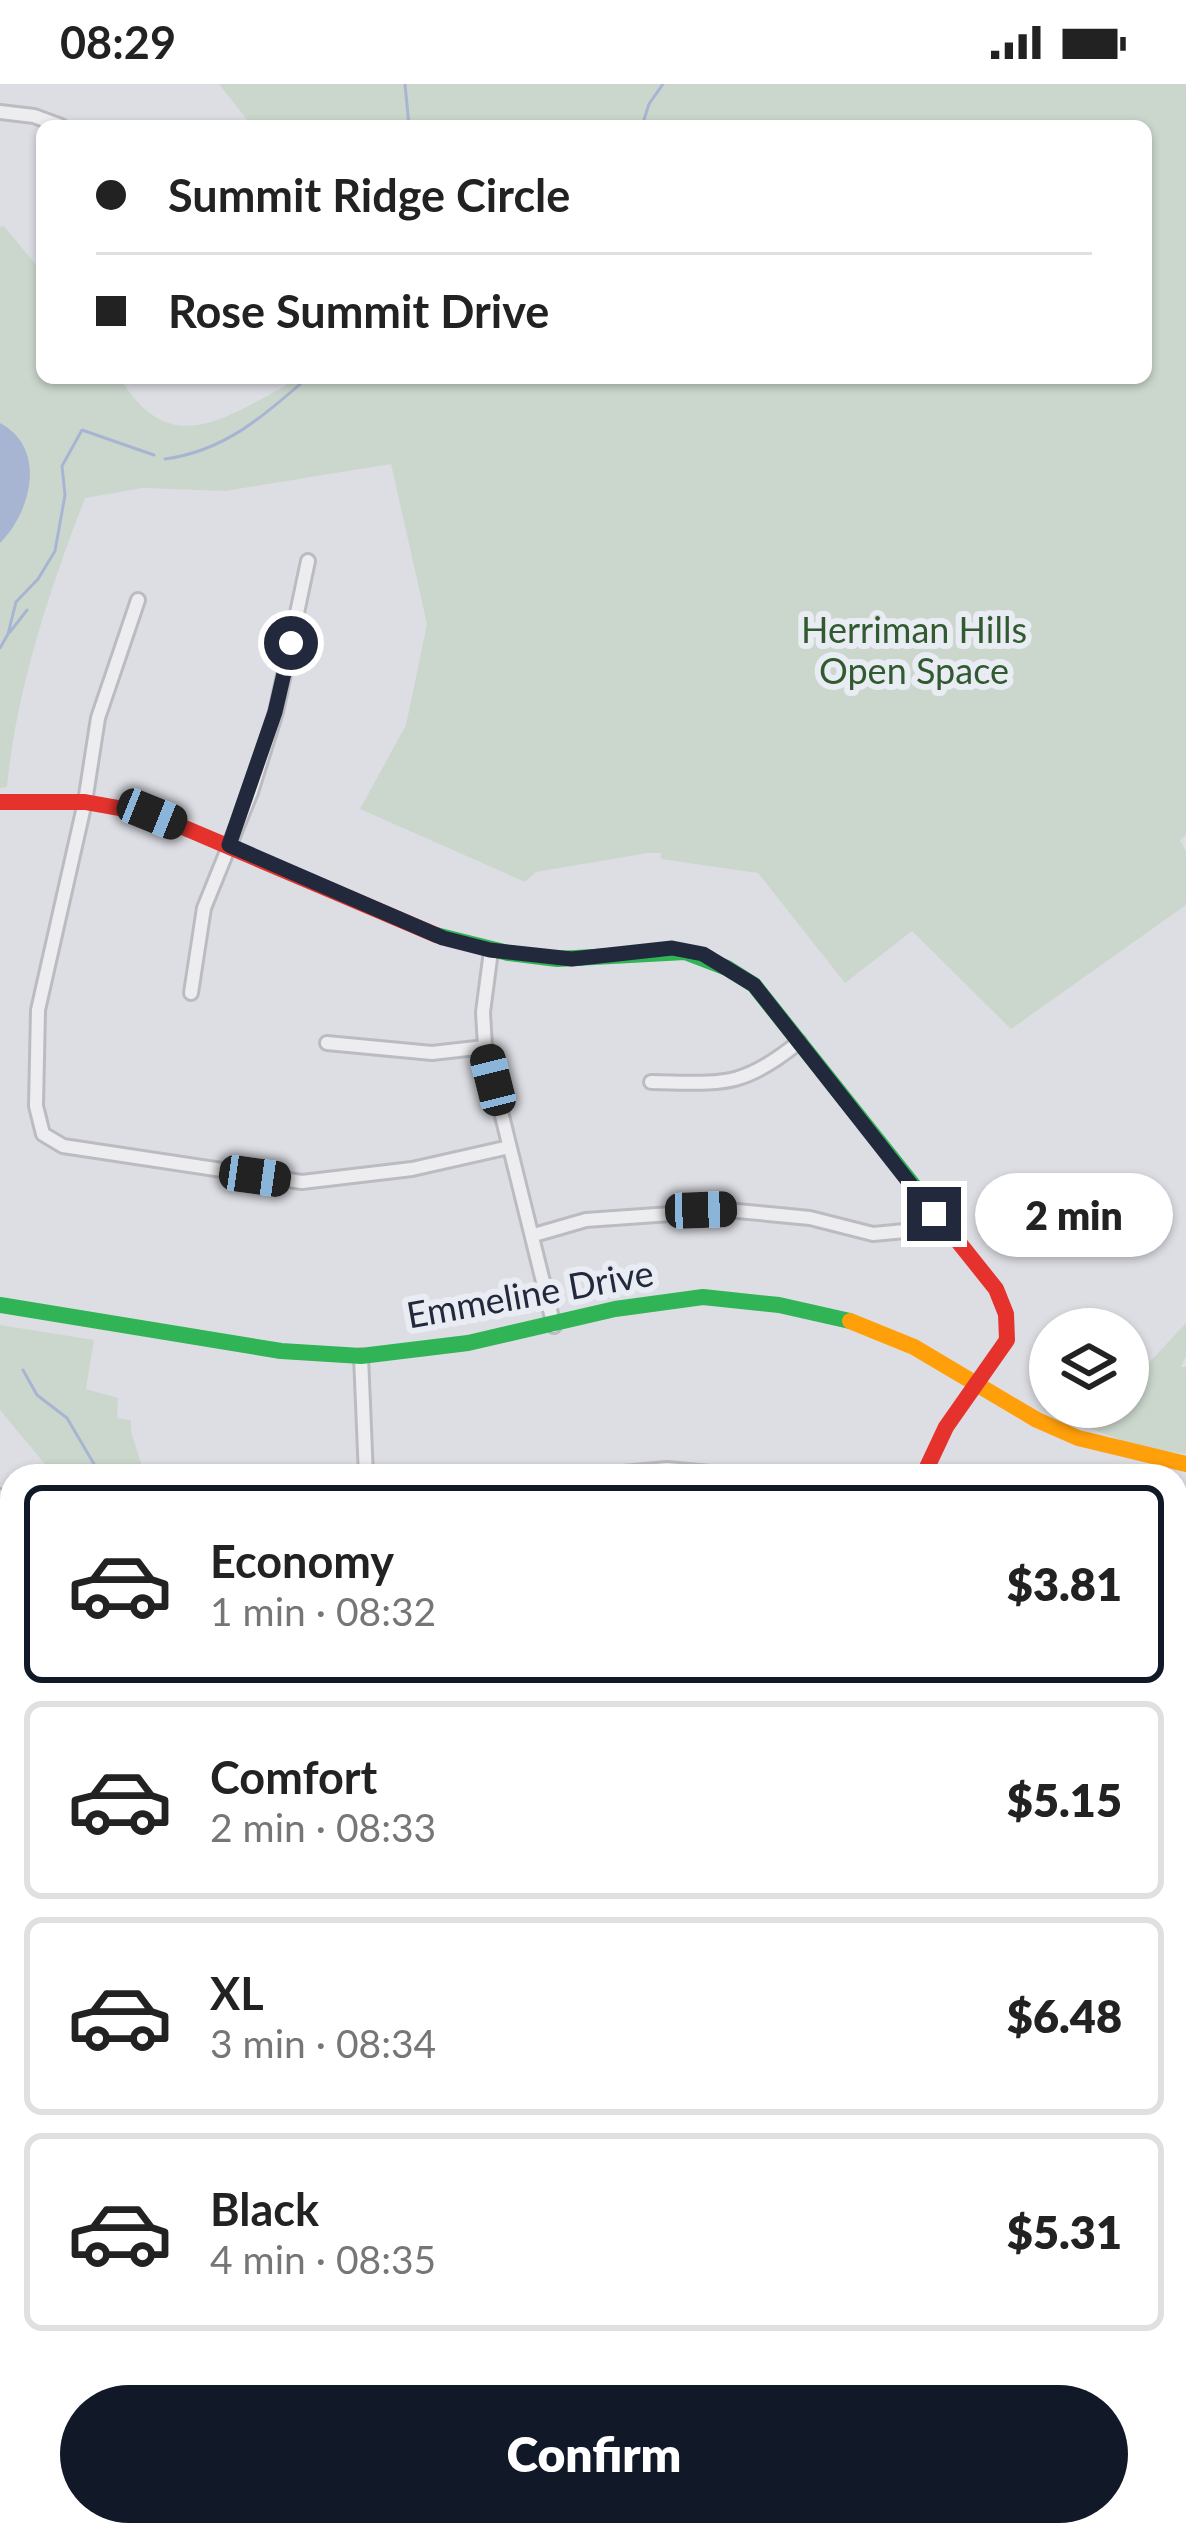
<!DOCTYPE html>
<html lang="en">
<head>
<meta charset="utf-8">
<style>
  :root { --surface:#fff; --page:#f6f6f6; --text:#222; --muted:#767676; --line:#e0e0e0; --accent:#111827 }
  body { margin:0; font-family:Lato,sans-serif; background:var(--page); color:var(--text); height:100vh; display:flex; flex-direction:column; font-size:45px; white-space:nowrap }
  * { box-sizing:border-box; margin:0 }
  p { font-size:39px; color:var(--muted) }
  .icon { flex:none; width:66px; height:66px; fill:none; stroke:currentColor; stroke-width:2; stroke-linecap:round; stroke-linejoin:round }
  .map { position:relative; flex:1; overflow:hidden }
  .panel { position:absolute; left:0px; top:1380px; width:1188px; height:1083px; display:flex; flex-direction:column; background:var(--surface); border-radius:36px 36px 0 0; box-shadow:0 3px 9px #0004 }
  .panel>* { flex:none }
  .hud { position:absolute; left:36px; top:36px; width:1116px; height:264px; border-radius:18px; box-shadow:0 3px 9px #0004; display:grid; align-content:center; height:264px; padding:0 60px; background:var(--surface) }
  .fabs { position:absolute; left:1029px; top:1224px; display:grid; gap:24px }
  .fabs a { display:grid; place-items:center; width:120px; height:120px; border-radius:50%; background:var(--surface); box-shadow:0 3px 9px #0004; font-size:60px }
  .end { position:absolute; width:54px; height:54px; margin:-27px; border:15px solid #23293d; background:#fff; box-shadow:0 0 0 6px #fff }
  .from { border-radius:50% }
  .bubble { position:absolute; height:84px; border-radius:42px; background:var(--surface); box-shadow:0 3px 9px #0004; font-size:39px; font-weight:800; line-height:84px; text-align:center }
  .car { position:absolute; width:36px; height:72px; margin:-36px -18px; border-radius:15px; box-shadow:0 0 9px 3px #0007; background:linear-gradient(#222 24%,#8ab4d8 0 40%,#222 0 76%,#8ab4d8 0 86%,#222 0) }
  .hud b { display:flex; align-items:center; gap:42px; height:114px; font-size:45px }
  .hud b+b { border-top:3px solid var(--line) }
  .hud i { width:30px; height:30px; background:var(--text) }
  ul { padding:21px 0 0; list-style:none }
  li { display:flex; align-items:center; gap:36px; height:198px; margin:0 24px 18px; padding:0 36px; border:6px solid var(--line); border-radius:18px }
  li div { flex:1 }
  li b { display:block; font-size:45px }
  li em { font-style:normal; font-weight:800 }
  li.active { border-color:var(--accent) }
  li>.icon { width:108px; height:108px; stroke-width:1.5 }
  .cta { display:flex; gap:24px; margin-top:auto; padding:24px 60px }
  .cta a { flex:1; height:138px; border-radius:72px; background:var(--accent); color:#fff; font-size:48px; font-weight:800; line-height:138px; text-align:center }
  .status { display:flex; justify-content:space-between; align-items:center; height:84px; padding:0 60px; background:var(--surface); direction:ltr }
  .status svg { height:33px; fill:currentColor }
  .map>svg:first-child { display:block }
  .green { fill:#cbd7cd }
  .water { fill:#a8b5d2 }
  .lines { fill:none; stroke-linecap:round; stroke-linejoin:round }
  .stream { stroke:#a8b5d2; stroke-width:3 }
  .street-casing { stroke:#bbbcc2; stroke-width:18 }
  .street { stroke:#ededf0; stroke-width:12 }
  .fast { stroke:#30b455; stroke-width:16 }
  .slow { stroke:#ff9f0a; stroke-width:16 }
  .jam { stroke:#e5322d; stroke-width:16 }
  .route { stroke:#23293d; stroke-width:15 }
  .labels { text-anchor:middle; stroke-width:12; stroke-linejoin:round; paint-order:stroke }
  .park-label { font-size:36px; fill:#315a30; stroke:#eaecf4 }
  .street-label { font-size:36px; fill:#23293d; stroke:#eaecf4 }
</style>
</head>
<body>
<div class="status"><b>08:29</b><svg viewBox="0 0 49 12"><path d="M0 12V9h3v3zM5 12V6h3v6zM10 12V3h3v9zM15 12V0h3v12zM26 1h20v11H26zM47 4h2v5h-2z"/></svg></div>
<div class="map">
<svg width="1186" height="2462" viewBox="0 0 1186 2462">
  <rect width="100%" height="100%" fill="#dddee4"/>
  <path class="green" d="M 219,0 L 1186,0 L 1186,751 L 1180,756 L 1186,767 L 1186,821 L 1011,945 L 912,847 L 845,899 L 758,789 L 661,775 L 661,769 L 648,769 L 536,788 L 525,798 L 360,725 L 406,641 L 427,540 L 391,380 L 225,407 L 143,404 L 85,414 C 49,508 17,602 7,703 L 0,704 L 0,143 L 4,142 L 42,188 L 42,294 L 120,294 C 168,374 221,337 285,302 L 290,294 L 1146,294 L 1146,42 L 252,42 Z
    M 1186,1239 L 1186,1272 L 1181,1283 L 1186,1283 L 1186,1370 L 1135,1362 L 1043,1326 L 1050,1313 L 1050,1323 L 1128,1323 L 1128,1263 L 1145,1283 Z
    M 0,1241 L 94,1256 L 86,1305 L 118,1314 L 117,1334 L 131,1336 L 131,1347 L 145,1392 L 55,1392 L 0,1326 Z"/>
  <path class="water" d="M 0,339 C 47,364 32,427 0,459 Z"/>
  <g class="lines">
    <path class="stream" d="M 405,0 L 409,42
      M 642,42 L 649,20 L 663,0
      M 165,375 C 224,367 263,333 307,294
      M 10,548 L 27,526
      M 0,564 L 8,550 L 16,518 L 38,495 L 55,467 L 65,411 L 62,382 L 82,346 L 154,371
      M 23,1286 L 37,1311 L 67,1334 L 101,1392
      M 539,2451 L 539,2462"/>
    <defs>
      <path id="street" d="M 0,28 L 34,32 L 61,42
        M 138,516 L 98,634 L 85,718 L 38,926 L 36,1022 L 43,1050 L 63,1062 L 302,1098 L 412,1085 L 509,1063
        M 491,867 L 483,928 L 485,963 L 554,1242
        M 191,909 L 204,824 L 251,708 L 276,628 L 308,477
        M 327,959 L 432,969 L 485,963
        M 651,998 C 723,999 741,1005 799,958
        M 534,1151 L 586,1136 L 727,1126 L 810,1134 L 873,1150 L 905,1147 L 934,1130
        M 361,1272 L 366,1392
        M 589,1392 L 667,1385 L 744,1392
        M 0,1412 L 12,1424
        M 0,1502 L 12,1494
        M 1176,1620 L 1186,1620
        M 0,1669 L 12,1663
        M 1176,1763 L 1177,1764
        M 0,1775 L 12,1770
        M 0,1867 L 12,1876
        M 1176,1896 L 1186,1893
        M 0,2004 L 12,2016
        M 1176,2208 L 1186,2201
        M 1176,2229 L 1186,2242
        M 1176,2415 L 1186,2407
        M 739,2451 L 748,2462
        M 1165,2451 L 1173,2462
        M 4,2462 L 52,2453 L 101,2462
        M 126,2462 L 128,2451
        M 414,2462 L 433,2454
        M 605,2462 L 620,2451
        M 852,2462 L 866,2451
        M 1114,2462 L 1128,2451"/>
    </defs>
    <use href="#street" class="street-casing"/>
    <use href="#street" class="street"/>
    <path class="fast" d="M 436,851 L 508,869 L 557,875 L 685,868 L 727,884 L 754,901 L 925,1116
      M 0,1221 L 281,1267 L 361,1272 L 468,1259 L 615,1225 L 703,1213 L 779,1221 L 850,1237
      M 1176,1714 L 1186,1714
      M 0,2168 L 12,2160"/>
    <path class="slow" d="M 850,1237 L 914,1263 L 1037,1336 L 1078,1354 L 1186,1380
      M 0,2115 L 12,2133"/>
    <path class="jam" d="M 0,718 L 85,718 L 152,730 L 436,851
      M 923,1392 L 946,1343 L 1007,1256 L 1006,1230 L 996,1205 L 925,1116"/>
  </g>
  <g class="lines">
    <path class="route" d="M 291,559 L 275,628 L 229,761 L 443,854 L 490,866 L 572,875 L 672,864 L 703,870 L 754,901 L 934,1130"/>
  </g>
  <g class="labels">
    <g class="park-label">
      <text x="914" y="559">Herriman Hills<tspan x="914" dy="41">Open Space</tspan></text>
    </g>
    <g class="street-label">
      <text transform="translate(530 1210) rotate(-10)" y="13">Emmeline Drive</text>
    </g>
  </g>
</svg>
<div class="fabs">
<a><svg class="icon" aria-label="layers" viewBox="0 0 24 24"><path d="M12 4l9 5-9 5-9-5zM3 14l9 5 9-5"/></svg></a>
</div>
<i class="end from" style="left:291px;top:559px"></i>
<i class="end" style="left:934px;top:1130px"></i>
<div class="bubble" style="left:975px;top:1089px;width:198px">2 min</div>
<i class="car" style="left:152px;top:730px;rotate:112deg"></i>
<i class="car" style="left:493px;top:996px;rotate:346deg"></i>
<i class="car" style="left:255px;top:1092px;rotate:98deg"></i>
<i class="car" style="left:701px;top:1126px;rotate:88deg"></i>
<div class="hud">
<b><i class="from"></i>Summit Ridge Circle</b>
<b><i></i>Rose Summit Drive</b>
</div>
<section class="panel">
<ul>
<li class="active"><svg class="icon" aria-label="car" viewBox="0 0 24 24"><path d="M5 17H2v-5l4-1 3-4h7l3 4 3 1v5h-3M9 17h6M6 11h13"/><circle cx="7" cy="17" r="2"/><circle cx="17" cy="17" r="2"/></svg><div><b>Economy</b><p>1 min · 08:32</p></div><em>$3.81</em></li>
<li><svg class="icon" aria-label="car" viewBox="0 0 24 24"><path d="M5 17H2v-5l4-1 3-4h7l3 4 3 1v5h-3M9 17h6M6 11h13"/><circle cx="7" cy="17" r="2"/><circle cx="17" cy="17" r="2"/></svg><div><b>Comfort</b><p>2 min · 08:33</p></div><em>$5.15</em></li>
<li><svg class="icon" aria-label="car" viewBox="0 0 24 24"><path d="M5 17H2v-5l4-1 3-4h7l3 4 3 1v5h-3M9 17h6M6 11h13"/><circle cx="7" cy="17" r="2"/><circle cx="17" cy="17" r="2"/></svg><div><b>XL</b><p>3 min · 08:34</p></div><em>$6.48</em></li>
<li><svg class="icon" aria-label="car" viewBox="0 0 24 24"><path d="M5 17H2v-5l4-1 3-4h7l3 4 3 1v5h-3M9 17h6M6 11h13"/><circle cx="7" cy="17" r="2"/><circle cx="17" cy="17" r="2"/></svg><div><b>Black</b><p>4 min · 08:35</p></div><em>$5.31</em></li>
</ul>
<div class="cta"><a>Confirm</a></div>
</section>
</div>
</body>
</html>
